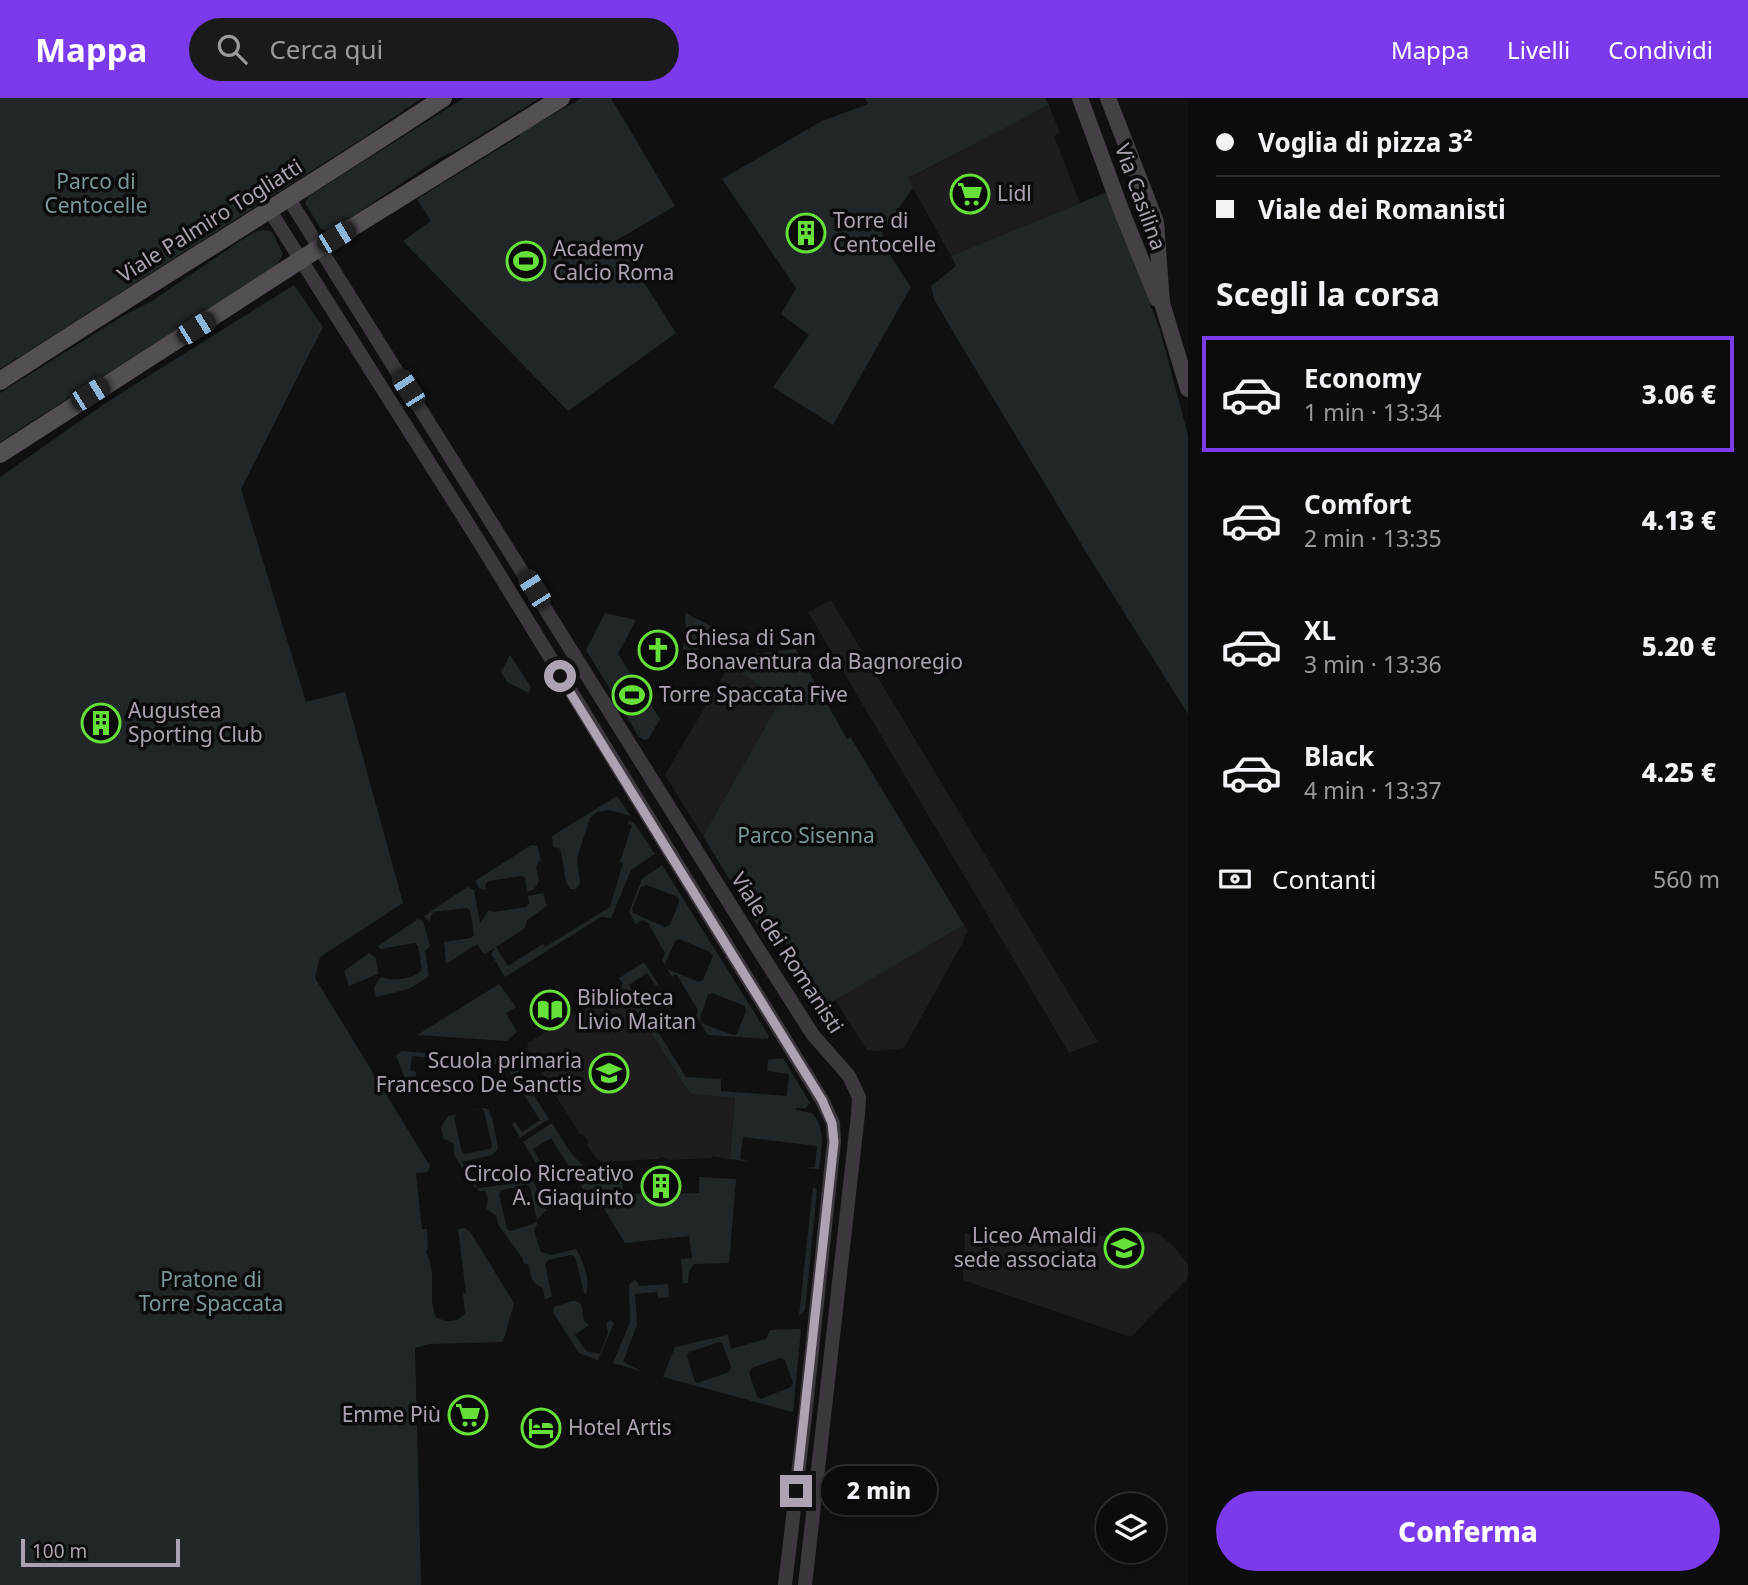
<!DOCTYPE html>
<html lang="it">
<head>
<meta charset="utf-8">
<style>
  :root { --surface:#0d0c0d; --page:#1b1a1b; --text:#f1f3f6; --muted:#9a9b9d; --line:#2d2c2e; --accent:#7c3aed }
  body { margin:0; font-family:"Noto Sans",sans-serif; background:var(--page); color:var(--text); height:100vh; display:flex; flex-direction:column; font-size:26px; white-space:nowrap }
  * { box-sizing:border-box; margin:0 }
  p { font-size:23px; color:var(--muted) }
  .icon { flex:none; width:38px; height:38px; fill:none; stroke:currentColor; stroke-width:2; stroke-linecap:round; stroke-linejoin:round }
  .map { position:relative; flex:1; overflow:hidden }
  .panel { display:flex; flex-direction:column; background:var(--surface); width:560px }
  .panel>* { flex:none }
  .guide { display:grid; align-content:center; height:154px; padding:0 28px; background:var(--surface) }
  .tools { position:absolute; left:1096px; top:1395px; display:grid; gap:14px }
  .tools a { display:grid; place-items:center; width:70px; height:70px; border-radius:50%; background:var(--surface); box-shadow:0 4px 10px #0003,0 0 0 2px var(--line); font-size:35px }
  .scale { position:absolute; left:21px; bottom:18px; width:159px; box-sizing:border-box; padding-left:7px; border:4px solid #ada2b1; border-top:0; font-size:19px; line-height:24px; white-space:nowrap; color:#ada2b1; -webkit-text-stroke:5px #0c0b0c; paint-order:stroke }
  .end { position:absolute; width:32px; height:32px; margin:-16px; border:9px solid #ada2b1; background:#111; box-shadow:0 0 0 4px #111 }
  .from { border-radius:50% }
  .bubble { position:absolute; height:49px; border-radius:24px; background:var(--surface); box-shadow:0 4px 10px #0003,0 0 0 2px var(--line); font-size:23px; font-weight:800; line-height:49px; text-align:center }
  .car { position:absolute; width:21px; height:42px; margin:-21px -10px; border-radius:9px; box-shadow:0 0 5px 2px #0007; background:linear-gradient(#222 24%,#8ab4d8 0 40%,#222 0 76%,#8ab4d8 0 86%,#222 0) }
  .guide b { display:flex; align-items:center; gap:24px; height:66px; font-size:26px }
  .guide b+b { border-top:2px solid var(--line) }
  .guide i { width:18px; height:18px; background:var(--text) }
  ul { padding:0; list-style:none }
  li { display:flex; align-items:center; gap:21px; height:116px; margin:0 14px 10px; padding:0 14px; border:4px solid transparent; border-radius:0px }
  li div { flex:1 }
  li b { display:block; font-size:26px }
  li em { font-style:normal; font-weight:800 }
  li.on { border-color:var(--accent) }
  li>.icon { width:63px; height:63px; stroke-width:1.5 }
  h2 { padding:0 28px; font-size:32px; line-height:84px }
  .pay { display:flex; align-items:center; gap:18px; height:77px; padding:0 28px; font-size:26px }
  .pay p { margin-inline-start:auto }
  .primary-button { display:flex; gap:14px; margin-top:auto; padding:14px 28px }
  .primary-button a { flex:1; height:80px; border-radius:42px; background:var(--accent); color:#fff; font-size:28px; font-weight:800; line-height:80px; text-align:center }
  header { display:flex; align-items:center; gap:42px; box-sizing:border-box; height:98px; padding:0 35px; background:var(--accent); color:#fff }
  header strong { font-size:33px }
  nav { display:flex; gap:38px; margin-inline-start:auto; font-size:24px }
  .search { width:490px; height:63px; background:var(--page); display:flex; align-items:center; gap:18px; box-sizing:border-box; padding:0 24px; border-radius:38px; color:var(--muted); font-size:26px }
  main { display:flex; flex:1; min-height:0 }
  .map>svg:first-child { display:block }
  .built { fill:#1e1c1e }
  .green { fill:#212628; fill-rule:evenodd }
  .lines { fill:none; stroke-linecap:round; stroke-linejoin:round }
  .tertiary { stroke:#3c383d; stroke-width:14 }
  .secondary { stroke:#454046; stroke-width:16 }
  .primary { stroke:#544e55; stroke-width:18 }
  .route { stroke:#ada2b1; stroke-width:9 }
  .labels { text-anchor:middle; stroke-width:7; stroke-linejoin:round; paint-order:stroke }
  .park-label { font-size:21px; fill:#7b969a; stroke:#0c0b0c }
  .poi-label { font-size:21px; fill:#ada2b1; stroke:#0c0b0c; text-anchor:start }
  .street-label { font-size:21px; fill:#ada2b1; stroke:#0c0b0c }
</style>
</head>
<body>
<header>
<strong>Mappa</strong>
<div class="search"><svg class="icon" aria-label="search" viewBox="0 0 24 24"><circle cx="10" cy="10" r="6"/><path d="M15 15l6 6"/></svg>Cerca qui</div>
<nav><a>Mappa</a><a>Livelli</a><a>Condividi</a></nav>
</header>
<main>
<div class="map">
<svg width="1188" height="1487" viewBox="0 0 1188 1487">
  <rect width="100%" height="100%" fill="#111011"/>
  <path class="built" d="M 1049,7 L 1060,35 L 1054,38 L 1080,105 L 951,158 L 908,81 Z
    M 831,502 L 1098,944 L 1069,955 L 808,514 Z
    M 729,568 L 781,601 L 703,738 L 665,677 Z
    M 964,827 L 968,832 L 963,844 L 904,950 L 877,953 L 867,952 L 835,902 Z
    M 621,888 L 690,996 L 735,1000 L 730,1061 L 713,1058 L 711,1060 L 670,1062 L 661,1059 L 658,1061 L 604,1064 L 597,1061 L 587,1047 L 588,1043 L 584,1037 L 580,1036 L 527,952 L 528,945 Z
    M 1152,1134 L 1159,1136 L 1174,1149 L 1188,1166 L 1188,1180 L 1131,1239 L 963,1182 L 965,1135 L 1005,1146 Z"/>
  <path class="green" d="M 0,0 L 422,0 L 365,39 L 0,271 Z
    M 464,0 L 540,0 L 462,49 L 436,62 L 347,122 L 327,133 L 321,131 L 305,105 L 309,98 Z
    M 582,0 L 611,0 L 675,108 L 617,142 L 676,235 L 568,313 L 403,143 L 431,123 L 417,101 L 520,38 L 519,36 Z
    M 865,0 L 1045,0 L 1049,7 L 909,80 L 913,90 L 882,134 L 891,159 L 911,189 L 833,327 L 773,289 L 809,237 L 781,216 L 796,190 L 722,81 L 822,23 L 868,6 Z
    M 1107,94 L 1160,232 L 1188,337 L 1188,616 L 1089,459 L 952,232 L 934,201 L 931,188 L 956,168 L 951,158 Z
    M 264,132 L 272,134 L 283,156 L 277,167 L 0,344 L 0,295 L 126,216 L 152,203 L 240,143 L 257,133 Z
    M 294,187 L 323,229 L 241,391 L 306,604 L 345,594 L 403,805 L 320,859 L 315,880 L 430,1068 L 428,1074 L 416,1075 L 422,1131 L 427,1131 L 428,1149 L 426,1155 C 438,1174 427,1200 436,1219 C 446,1225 458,1225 465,1215 L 463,1195 L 466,1195 L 458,1131 L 465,1130 L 471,1135 L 514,1205 L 503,1244 L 429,1246 L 415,1250 L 421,1487 L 0,1487 L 0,379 L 107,304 Z
    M 605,515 L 636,522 L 618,556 L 660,621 L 649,640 L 645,642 L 639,639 L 586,552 Z
    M 685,515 L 711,528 L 696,554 L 683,552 L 686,530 Z
    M 796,551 L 847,641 L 851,640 L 964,827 L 827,907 L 780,836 L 762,835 L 703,738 L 781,601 L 729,568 L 736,558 Z
    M 510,557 L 531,589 L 529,595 L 507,584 L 501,574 Z
    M 617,698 L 631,718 L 609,712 L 597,714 L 590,720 L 577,760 L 580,786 L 575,791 L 570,791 L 566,784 L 561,754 L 559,750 L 553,749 L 552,738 Z
    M 629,723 L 634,725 L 655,756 L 631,772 L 611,820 L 601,819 L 505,879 L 491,856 L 495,850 L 484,856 L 477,846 L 446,866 L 444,844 L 471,840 L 474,837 L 470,812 L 467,810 L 433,814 L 429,824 L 424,818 L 467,789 L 474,792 L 480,825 L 489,812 L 493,814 L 526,809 L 529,805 L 528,798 L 543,795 L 547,808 L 527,822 L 525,830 L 496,849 L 508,868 L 543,846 L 545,849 L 610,809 L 623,765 L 620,764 L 632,727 L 628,726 Z
    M 531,747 L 537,748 L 541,761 L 536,769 L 539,784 L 534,791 L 527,794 L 525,780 L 521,778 L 488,783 L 485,787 L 486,792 L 479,790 L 475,783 Z
    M 662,767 L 769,938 L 768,941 L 708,937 L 696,918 L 698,912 L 678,879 L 676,876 L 672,879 L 662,862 L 665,855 L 648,825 L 642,822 L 636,826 L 629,814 L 642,781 ZM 646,787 L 678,799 L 679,804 L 670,827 L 665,829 L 633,815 L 632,811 L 641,789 ZM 679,841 L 710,854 L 713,858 L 703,882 L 699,884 L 667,871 L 665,866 L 675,843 ZM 712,895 L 745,908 L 746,913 L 737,936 L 733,937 L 701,925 L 700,920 L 708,897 Z
    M 418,821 L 423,823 L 430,848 L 425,853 L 429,878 L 409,891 L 376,899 L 374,889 L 381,879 C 393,884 413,881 422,872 L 418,848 L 415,845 L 380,851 L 378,848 Z
    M 369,855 L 376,860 L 378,876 L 349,888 L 344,873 Z
    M 644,864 L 658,886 L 656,888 L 647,875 L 629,887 L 686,979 L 721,981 L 721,993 L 787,998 L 789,976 L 767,973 L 768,962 L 783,960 L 810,1005 L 806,1010 L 796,1010 L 796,1012 L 812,1015 C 827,1031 821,1052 819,1071 L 804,1070 L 815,1069 L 817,1048 L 743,1039 L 740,1061 L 751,1064 L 730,1061 L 735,1000 L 690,996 L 621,888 L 623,886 L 619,880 Z
    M 499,886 L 516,909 L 506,915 L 517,934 L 507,943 L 417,937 Z
    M 402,953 L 508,962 L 514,966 L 549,1021 L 520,1040 L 512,1026 L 515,1024 L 522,1034 L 540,1022 L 507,970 L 500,967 L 412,958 L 410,973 L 416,974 L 415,983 L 406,982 L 396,958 Z
    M 483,1010 L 488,1011 L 493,1023 L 498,1051 L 492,1057 L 462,1064 L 477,1089 L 475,1090 L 454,1057 L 454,1046 L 443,1040 L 441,1029 L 448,1018 ZM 481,1010 L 484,1013 L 492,1048 L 490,1051 L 465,1056 L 462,1054 L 454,1019 L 457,1016 Z
    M 552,1025 C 570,1054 584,1082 622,1080 L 623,1096 L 699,1095 L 699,1079 L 736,1081 L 729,1165 L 694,1166 L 689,1173 L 688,1185 L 683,1185 L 681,1161 L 692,1160 L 689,1138 L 625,1145 L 592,1091 L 585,1094 L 551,1040 L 533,1051 L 540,1063 L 536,1065 L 523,1044 Z
    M 533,1083 L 547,1111 L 537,1122 L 530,1089 L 526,1087 L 502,1092 L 499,1096 L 507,1131 L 511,1133 L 538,1124 L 534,1133 L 541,1154 L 551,1157 L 576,1151 C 583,1162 592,1187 585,1197 L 575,1159 L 571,1157 L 548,1162 L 545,1166 L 552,1199 L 545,1201 L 543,1190 C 531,1185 531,1178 529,1167 L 523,1165 L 523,1161 L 499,1128 L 496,1118 L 486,1110 L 488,1101 L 485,1093 L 478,1093 L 479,1090 Z
    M 813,1089 L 817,1092 L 805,1212 L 799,1218 Z
    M 635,1181 L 639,1188 L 668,1186 L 669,1199 L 658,1200 L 657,1194 L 635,1196 L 637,1227 L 623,1264 L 643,1274 L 613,1265 L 630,1224 L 629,1187 Z
    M 572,1203 C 586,1203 581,1214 584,1223 L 589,1227 L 575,1237 L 586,1253 L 600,1256 L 608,1235 L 606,1225 L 610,1222 L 614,1225 L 598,1262 L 579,1255 L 553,1214 L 554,1209 Z
    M 801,1231 L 793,1314 L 663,1279 L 675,1249 L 728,1237 L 731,1251 L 766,1241 L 770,1232 ZM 719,1244 L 722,1245 L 731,1269 L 729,1274 L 698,1285 L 695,1284 L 687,1258 L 689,1254 ZM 780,1260 L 785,1262 L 793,1284 L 791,1289 L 761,1301 L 757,1298 L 749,1275 L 752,1270 Z"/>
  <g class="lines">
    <path class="tertiary" d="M 289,101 L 748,835 L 813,937 L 849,978 L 859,999 L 858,1016 L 805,1487
      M 270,113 L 475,437 L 822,1002 L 833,1025 L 834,1044 L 806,1309 L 785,1487"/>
    <path class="secondary" d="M 1080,0 L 1120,109 L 1157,201
      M 1108,0 L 1156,124 L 1162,205 L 1188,291"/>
    <path class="primary" d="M 0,283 C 147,187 297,97 443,0
      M 0,356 L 319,150 L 561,0"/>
  </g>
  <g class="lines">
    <path class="route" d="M 560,578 L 822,1002 L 832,1025 L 834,1044 L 796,1393"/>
  </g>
  <defs>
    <symbol id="supermarket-ring" viewBox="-11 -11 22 22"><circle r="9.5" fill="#0c0b0c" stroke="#65e039" stroke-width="1.5"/><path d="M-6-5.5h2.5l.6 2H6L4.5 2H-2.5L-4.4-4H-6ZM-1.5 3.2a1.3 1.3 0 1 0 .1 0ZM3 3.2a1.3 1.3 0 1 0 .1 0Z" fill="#65e039"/></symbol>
    <symbol id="building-ring" viewBox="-11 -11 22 22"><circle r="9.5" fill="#0c0b0c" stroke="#65e039" stroke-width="1.5"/><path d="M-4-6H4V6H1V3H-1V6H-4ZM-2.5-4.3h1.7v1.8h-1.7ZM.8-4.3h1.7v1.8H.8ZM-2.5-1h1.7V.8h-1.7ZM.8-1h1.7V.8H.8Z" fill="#65e039"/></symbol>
    <symbol id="stadium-ring" viewBox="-11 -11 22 22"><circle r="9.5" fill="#0c0b0c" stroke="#65e039" stroke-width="1.5"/><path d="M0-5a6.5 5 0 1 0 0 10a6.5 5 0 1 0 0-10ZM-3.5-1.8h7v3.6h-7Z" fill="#65e039"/></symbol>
    <symbol id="church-ring" viewBox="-11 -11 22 22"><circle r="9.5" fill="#0c0b0c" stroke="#65e039" stroke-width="1.5"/><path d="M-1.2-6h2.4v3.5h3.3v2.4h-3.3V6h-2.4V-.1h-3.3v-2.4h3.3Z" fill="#65e039"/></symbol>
    <symbol id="library-ring" viewBox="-11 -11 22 22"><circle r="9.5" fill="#0c0b0c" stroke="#65e039" stroke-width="1.5"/><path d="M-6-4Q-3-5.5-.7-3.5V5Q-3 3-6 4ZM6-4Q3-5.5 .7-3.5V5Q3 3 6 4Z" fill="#65e039"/></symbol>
    <symbol id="school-ring" viewBox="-11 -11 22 22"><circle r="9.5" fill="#0c0b0c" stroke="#65e039" stroke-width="1.5"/><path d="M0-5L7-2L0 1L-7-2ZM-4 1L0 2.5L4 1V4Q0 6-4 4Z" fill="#65e039"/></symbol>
    <symbol id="hotel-ring" viewBox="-11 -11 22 22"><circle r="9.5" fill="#0c0b0c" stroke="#65e039" stroke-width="1.5"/><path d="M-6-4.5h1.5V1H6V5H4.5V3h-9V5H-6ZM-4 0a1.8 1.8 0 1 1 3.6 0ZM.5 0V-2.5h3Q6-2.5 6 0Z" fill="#65e039"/></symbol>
  </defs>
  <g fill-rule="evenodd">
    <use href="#supermarket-ring" x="948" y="74" width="44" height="44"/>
    <use href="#building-ring" x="784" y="113" width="44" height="44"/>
    <use href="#stadium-ring" x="504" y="141" width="44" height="44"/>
    <use href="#church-ring" x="636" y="530" width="44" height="44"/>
    <use href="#stadium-ring" x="610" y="575" width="44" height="44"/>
    <use href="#building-ring" x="79" y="603" width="44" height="44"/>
    <use href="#library-ring" x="528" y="890" width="44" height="44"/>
    <use href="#school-ring" x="587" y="953" width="44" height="44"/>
    <use href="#building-ring" x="639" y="1066" width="44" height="44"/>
    <use href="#school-ring" x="1102" y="1128" width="44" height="44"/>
    <use href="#supermarket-ring" x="446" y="1295" width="44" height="44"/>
    <use href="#hotel-ring" x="519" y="1308" width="44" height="44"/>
  </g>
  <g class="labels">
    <g class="park-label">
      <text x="96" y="91">Parco di<tspan x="96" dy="24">Centocelle</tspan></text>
      <text x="806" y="745">Parco Sisenna</text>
      <text x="211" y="1189">Pratone di<tspan x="211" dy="24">Torre Spaccata</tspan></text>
    </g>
    <g class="poi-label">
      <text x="997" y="103">Lidl</text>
      <text x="833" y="130">Torre di<tspan x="833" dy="24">Centocelle</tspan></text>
      <text x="553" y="158">Academy<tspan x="553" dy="24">Calcio Roma</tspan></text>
      <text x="685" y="547">Chiesa di San<tspan x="685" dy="24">Bonaventura da Bagnoregio</tspan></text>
      <text x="659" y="604">Torre Spaccata Five</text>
      <text x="128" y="620">Augustea<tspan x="128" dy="24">Sporting Club</tspan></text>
      <text x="577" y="907">Biblioteca<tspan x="577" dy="24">Livio Maitan</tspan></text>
      <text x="582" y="970" text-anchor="end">Scuola primaria<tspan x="582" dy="24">Francesco De Sanctis</tspan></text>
      <text x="634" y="1083" text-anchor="end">Circolo Ricreativo<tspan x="634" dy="24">A. Giaquinto</tspan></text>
      <text x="1097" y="1145" text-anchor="end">Liceo Amaldi<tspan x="1097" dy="24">sede associata</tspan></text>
      <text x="441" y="1324" text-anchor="end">Emme Più</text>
      <text x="568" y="1337">Hotel Artis</text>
    </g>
    <g class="street-label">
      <text transform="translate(1140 99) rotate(70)" y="7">Via Casilina</text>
      <text transform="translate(210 123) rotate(-32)" y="7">Viale Palmiro Togliatti</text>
      <text transform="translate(787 855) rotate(57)" y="7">Viale dei Romanisti</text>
    </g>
  </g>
</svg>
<div class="tools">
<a><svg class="icon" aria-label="layers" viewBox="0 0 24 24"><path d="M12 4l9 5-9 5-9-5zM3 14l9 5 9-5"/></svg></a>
</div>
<div class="scale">100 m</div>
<i class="end from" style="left:560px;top:578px"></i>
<i class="end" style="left:796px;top:1393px"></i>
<div class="bubble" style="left:821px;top:1368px;width:116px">2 min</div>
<i class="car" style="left:336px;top:139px;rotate:59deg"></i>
<i class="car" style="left:196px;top:230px;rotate:58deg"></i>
<i class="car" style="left:408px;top:291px;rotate:327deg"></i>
<i class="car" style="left:90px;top:296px;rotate:58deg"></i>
<i class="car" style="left:534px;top:491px;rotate:328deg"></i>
</div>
<section class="panel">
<div class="guide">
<b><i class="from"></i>Voglia di pizza 3²</b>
<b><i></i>Viale dei Romanisti</b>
</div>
<h2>Scegli la corsa</h2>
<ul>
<li class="on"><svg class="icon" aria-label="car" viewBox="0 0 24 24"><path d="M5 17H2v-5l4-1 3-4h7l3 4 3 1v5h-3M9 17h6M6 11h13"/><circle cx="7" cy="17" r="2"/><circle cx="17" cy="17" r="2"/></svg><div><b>Economy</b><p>1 min · 13:34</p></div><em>3.06 €</em></li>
<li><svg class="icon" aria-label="car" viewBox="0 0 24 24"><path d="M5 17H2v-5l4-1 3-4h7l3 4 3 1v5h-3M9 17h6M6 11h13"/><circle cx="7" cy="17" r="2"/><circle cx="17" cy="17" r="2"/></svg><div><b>Comfort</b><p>2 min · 13:35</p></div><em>4.13 €</em></li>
<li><svg class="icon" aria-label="car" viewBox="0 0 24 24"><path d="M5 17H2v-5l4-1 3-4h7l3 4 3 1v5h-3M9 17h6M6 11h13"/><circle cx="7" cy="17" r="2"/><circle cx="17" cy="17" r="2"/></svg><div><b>XL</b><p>3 min · 13:36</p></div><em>5.20 €</em></li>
<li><svg class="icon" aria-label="car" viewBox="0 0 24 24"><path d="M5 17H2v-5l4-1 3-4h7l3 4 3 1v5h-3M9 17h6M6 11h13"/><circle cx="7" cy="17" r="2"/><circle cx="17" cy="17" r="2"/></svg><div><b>Black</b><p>4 min · 13:37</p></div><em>4.25 €</em></li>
</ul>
<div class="pay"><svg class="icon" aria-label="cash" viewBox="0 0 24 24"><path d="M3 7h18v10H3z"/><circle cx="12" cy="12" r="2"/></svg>Contanti<p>560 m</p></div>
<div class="primary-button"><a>Conferma</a></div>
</section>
</main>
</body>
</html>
